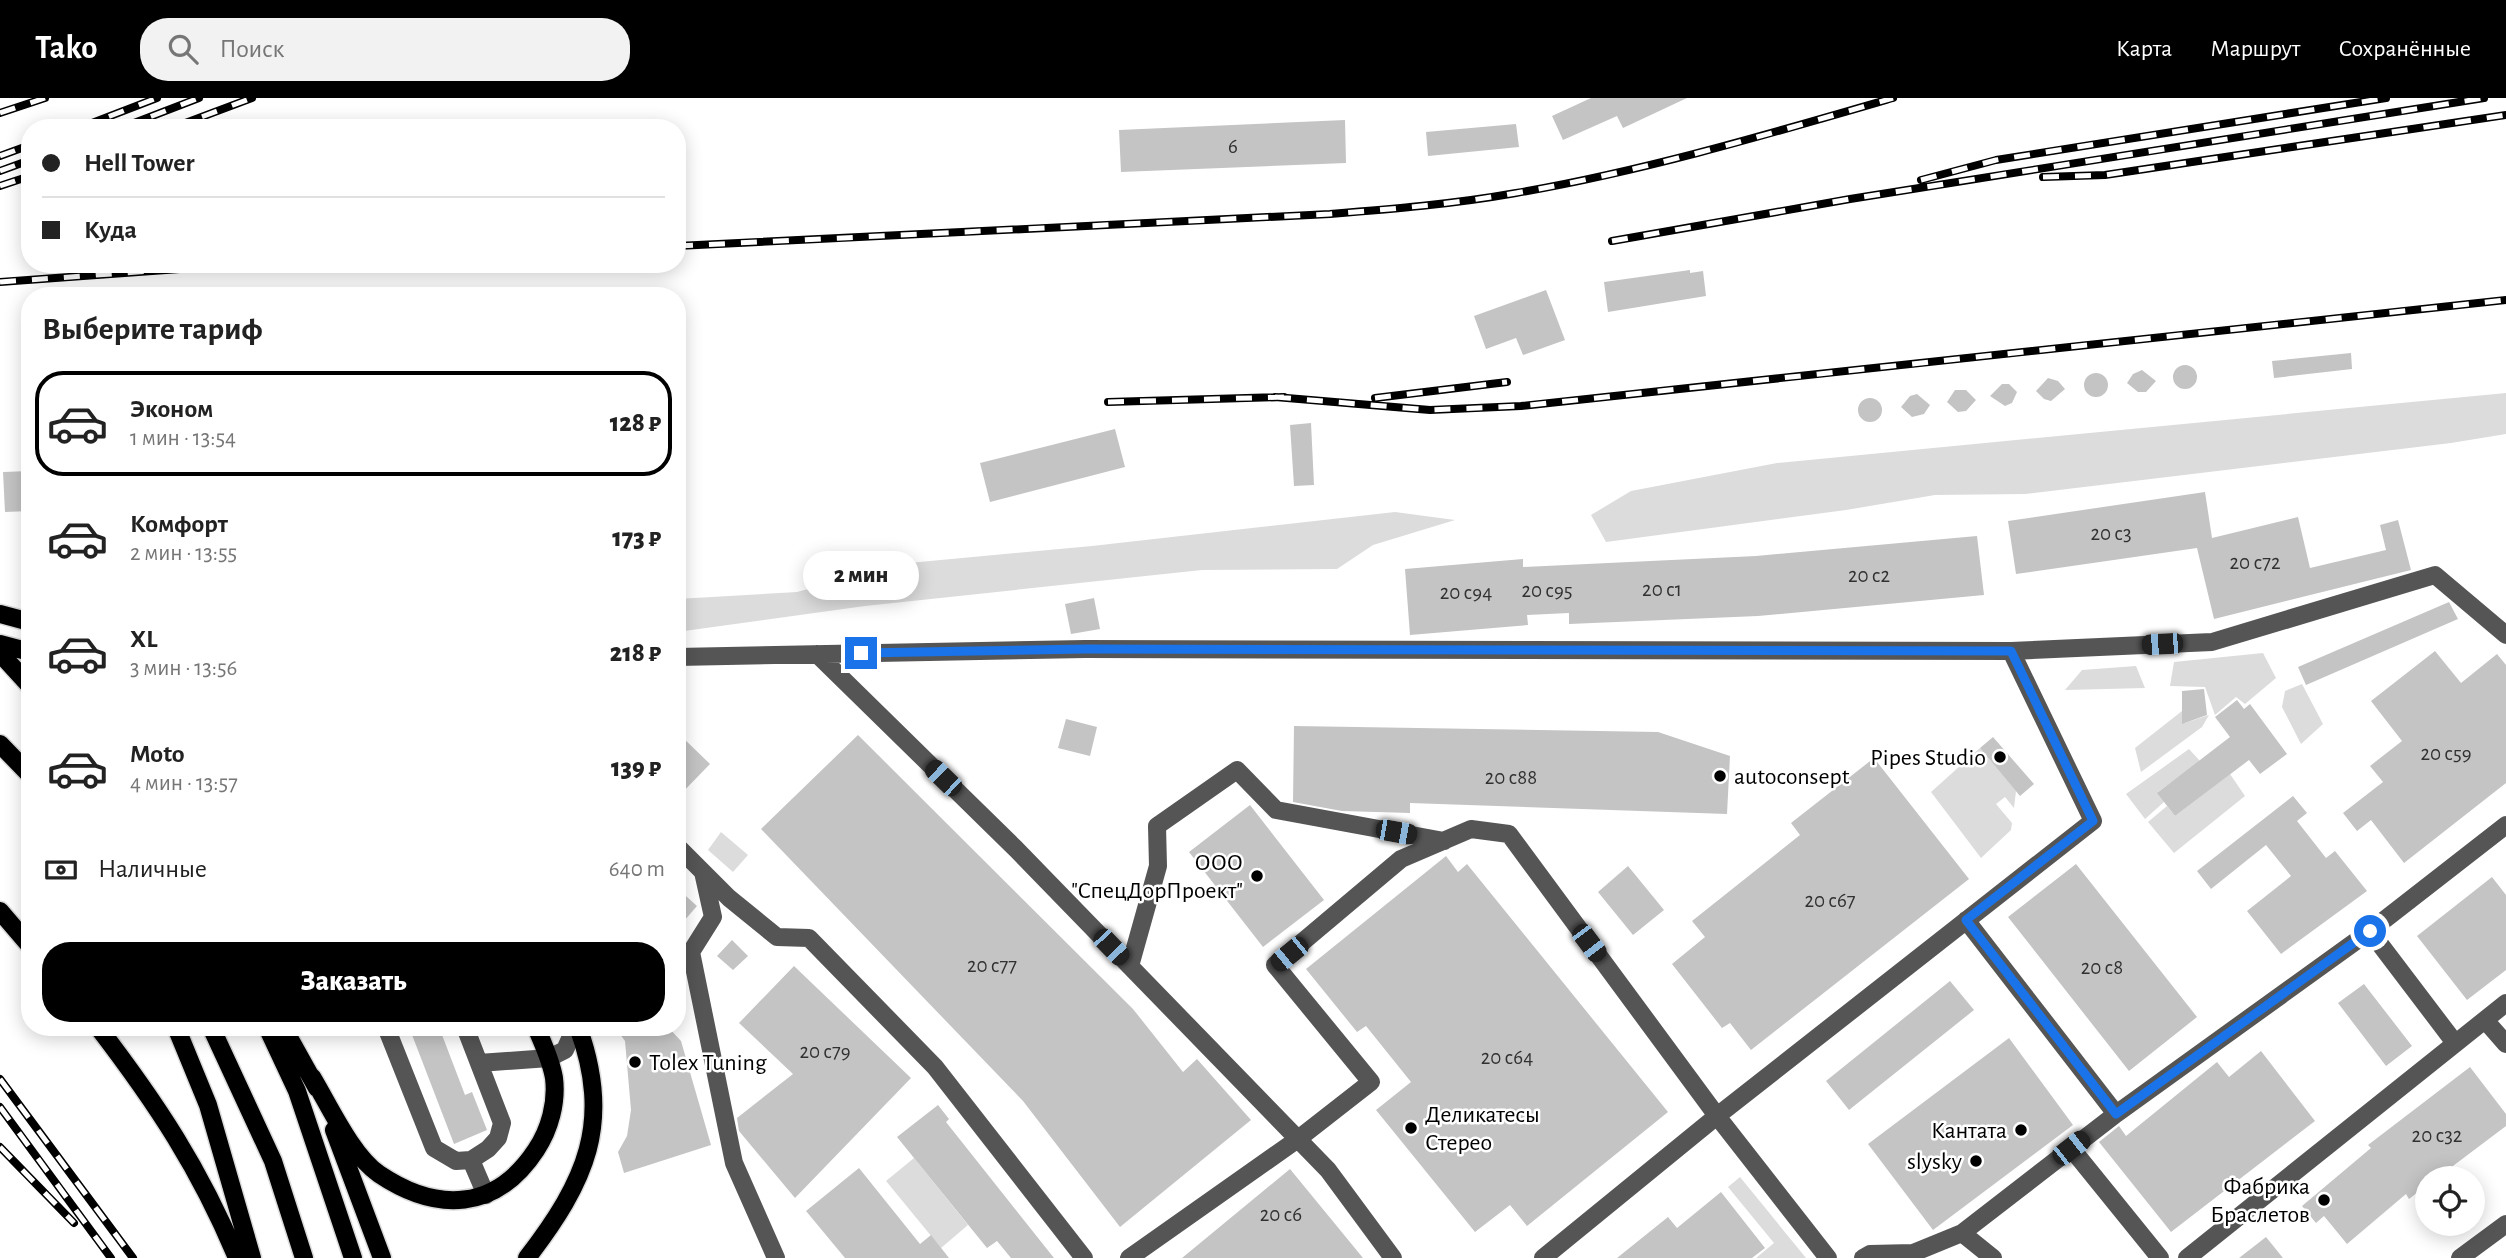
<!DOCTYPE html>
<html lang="ru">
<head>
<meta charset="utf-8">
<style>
  :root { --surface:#fff; --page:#f2f2f2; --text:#222; --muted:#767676; --line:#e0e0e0; --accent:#000 }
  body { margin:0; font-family:"Alegreya Sans",sans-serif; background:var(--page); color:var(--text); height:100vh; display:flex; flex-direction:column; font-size:26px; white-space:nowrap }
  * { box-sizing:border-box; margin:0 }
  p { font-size:23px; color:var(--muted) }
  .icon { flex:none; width:38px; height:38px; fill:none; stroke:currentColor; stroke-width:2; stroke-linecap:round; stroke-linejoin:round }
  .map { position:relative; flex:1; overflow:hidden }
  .sheet { position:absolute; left:21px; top:189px; width:665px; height:749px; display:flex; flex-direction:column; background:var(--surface); border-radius:28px; box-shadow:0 4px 18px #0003 }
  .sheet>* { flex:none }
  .guide { position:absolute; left:21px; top:21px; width:665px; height:154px; border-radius:28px; box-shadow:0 4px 18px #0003; display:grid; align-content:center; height:154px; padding:0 21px; background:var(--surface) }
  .fabs { position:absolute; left:2415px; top:1068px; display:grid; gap:14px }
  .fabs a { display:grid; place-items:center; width:70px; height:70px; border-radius:50%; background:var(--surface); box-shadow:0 4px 18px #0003; font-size:35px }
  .end { position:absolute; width:32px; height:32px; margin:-16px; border:9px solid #1a73e8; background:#fff; box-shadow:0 0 0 4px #fff }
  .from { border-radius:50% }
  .bubble { position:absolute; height:49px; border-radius:24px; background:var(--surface); box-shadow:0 4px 18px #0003; font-size:23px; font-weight:800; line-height:49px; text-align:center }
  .car { position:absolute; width:21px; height:42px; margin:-21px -10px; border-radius:9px; box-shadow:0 0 5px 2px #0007; background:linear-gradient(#222 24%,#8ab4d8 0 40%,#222 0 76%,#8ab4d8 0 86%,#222 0) }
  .guide b { display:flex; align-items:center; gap:24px; height:66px; font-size:26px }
  .guide b+b { border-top:2px solid var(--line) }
  .guide i { width:18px; height:18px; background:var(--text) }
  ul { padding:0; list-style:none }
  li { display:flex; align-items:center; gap:21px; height:105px; margin:0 14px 10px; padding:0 7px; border:4px solid transparent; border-radius:28px }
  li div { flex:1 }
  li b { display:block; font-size:26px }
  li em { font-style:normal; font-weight:800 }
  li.active { border-color:var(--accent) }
  li>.icon { width:63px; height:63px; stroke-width:1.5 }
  h2 { padding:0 21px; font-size:32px; line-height:84px }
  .pay { display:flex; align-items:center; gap:18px; height:77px; padding:0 21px; font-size:26px }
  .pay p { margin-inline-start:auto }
  .button { display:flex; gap:14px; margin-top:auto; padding:14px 21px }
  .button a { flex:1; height:80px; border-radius:28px; background:var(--accent); color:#fff; font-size:28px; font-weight:800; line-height:80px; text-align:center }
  header { display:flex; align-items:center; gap:42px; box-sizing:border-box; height:98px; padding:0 35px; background:var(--accent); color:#fff }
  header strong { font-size:33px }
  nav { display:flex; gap:38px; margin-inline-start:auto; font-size:24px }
  .search { width:490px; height:63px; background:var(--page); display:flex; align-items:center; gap:18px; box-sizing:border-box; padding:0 24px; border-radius:28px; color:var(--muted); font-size:26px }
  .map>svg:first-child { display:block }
  .green { fill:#dcdcdc }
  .building { fill:#c4c4c4 }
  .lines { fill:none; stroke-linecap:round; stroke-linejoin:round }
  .major-casing { stroke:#dbdbdb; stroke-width:21 }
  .minor { stroke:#555; stroke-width:18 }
  .major { stroke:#000; stroke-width:18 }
  .rail-casing { stroke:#000; stroke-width:8 }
  .rail { stroke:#fff; stroke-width:5; stroke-dasharray:16; stroke-linecap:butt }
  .route { stroke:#1a73e8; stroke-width:9 }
  .poi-dot { fill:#000; stroke:#fff; stroke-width:2.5 }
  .labels { text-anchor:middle; stroke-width:5; stroke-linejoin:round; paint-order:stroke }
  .number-label { font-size:21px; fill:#313131 }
  .poi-label { font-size:24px; fill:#000; stroke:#fff; text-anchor:end }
</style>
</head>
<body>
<header>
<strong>Tako</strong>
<div class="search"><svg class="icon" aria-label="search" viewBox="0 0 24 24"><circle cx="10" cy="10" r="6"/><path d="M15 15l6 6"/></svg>Поиск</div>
<nav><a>Карта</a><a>Маршрут</a><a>Сохранённые</a></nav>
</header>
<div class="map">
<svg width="2506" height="1160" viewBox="0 0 2506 1160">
  <rect width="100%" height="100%" fill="#fff"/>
  <path class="green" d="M 2506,295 L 2506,336 L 2451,345 L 2025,396 L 1935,397 L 1846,412 L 1606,444 L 1591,417 L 1631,393 L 1777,365 Z
    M 1395,414 L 1455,422 L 1373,447 L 1337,471 L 1202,472 L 865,508 L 677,534 L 677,501 L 797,494 L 898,466 L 1092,448 Z
    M 2263,555 L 2276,580 L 2245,606 L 2236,599 L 2215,617 L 2205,589 L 2170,588 L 2174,564 Z
    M 2136,568 L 2145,590 L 2065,592 L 2082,572 Z
    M 2302,586 L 2323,626 L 2301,646 L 2282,609 L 2285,593 Z
    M 2182,613 L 2185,625 L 2209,617 L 2202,629 L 2141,674 L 2135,650 Z
    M 1980,650 L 2016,693 L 2014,710 L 2005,699 L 1996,706 L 2012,725 L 2011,732 L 1981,760 L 1931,694 Z
    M 2189,651 L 2200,663 L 2158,694 L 2164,704 L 2145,721 L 2126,696 Z
    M 2230,676 L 2245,698 L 2174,755 L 2148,724 L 2167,708 L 2175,718 Z
    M 721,734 L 748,757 L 733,774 L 708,752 Z
    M 914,1060 L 968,1127 L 941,1150 L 886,1083 Z
    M 1740,1079 L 1806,1160 L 1756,1160 L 1774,1145 L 1728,1089 Z"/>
  <path class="building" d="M 1591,0 L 1687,0 L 1623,30 L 1617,18 L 1563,42 L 1552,18 Z
    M 1345,22 L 1346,65 L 1121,74 L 1119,32 Z
    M 1516,26 L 1519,49 L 1428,58 L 1426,34 Z
    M 1690,172 L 1690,175 L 1703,173 L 1706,198 L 1608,214 L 1604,184 Z
    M 1546,192 L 1565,242 L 1523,257 L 1516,240 L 1486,251 L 1474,218 Z
    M 2351,255 L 2352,271 L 2274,280 L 2272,263 Z
    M2173 279a12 12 0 1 1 24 0a12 12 0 1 1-24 0Z
    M 2142,272 L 2156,283 L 2146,294 L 2138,294 L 2127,285 L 2133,276 Z
    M2084 287a12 12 0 1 1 24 0a12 12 0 1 1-24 0Z
    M 2048,280 L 2058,283 L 2065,291 L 2051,303 L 2044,301 L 2036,293 Z
    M 2002,286 L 2009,286 L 2017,294 L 2012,305 L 2005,308 L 1990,298 Z
    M 1955,292 L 1966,292 L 1976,302 L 1966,313 L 1958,314 L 1947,304 Z
    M 1917,296 L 1930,307 L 1924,316 L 1912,319 L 1901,309 L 1910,298 Z
    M1858 312a12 12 0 1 1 24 0a12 12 0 1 1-24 0Z
    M 1311,325 L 1314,387 L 1294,388 L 1290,327 Z
    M 1115,331 L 1125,369 L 990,404 L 980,365 Z
    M 30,373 L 30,413 L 5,414 L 3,374 Z
    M 2205,394 L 2212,440 L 2298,419 L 2310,470 L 2386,452 L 2380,427 L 2398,422 L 2411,472 L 2214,521 L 2197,450 L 2016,476 L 2008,423 Z
    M 1977,438 L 1984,497 L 1758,518 L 1569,526 L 1569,515 L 1527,517 L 1528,527 L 1410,537 L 1405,471 L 1523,461 L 1523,469 L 1756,458 Z
    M 1094,500 L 1100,531 L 1071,536 L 1065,506 Z
    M 2449,504 L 2458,521 L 2306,587 L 2298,569 Z
    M 2435,553 L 2461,585 L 2497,556 L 2506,567 L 2506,685 L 2404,765 L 2371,722 L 2357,733 L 2343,715 L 2383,684 L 2370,668 L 2402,643 L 2371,603 Z
    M 2204,591 L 2207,617 L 2182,626 L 2182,593 Z
    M 2237,602 L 2244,611 L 2250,606 L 2287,656 L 2260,676 L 2249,662 L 2175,718 L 2157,695 L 2230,639 L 2215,619 Z
    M 1066,621 L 1097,629 L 1090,658 L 1058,650 Z
    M 1294,628 L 1658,634 L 1730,658 L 1727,716 L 1410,705 L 1410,715 L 1342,713 L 1293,704 Z
    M 677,634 L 710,666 L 677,700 Z
    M 858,637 L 1133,911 L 1183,974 L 1197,961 L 1251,1022 L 1120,1129 L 1023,1003 L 761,731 Z
    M 1993,639 L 2034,686 L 2020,698 L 1980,650 Z
    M 1874,660 L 1969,781 L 1751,952 L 1730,925 L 1722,930 L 1672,866 L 1705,839 L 1692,823 L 1800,737 L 1791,725 Z
    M 2293,698 L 2307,715 L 2297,723 L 2326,760 L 2335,753 L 2367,793 L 2281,856 L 2247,813 L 2291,778 L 2266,747 L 2211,791 L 2197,773 Z
    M 1250,707 L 1324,802 L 1263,849 L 1189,754 Z
    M 1446,758 L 1458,774 L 1467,766 L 1668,1014 L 1527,1128 L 1510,1107 L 1475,1134 L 1376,1012 L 1411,984 L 1366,928 L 1357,934 L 1306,871 Z
    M 2076,766 L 2197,919 L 2129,973 L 2008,819 Z
    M 1628,768 L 1664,812 L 1633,837 L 1598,794 Z
    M 2492,779 L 2506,797 L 2506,872 L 2467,902 L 2417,838 Z
    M 677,790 L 697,808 L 677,831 Z
    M 732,842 L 748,858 L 733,872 L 717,858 Z
    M 794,868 L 911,980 L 795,1100 L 739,1033 L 737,1020 L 793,976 L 739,925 Z
    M 1950,883 L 1974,912 L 1849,1012 L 1826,983 Z
    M 2364,886 L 2412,948 L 2386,968 L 2338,905 Z
    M 409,929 L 439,929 L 465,997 L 472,994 L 487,1032 L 454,1046 Z
    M 615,929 L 668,929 L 681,943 L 711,1047 L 624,1075 L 618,1054 L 627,1038 L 631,1012 L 625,943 Z
    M 2009,940 L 2073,1027 L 1933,1132 L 1868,1046 Z
    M 2261,953 L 2315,1023 L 2171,1134 L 2099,1044 L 2119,1028 L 2126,1038 L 2217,964 L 2229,979 Z
    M 2470,969 L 2506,1016 L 2506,1028 L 2437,1080 L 2427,1080 L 2427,1087 L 2409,1101 L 2406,1096 L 2347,1146 L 2324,1118 L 2316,1125 L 2302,1108 L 2371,1050 L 2368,1047 Z
    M 938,1007 L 949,1021 L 946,1024 L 1054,1160 L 1011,1160 L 997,1143 L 987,1150 L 897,1039 Z
    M 859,1070 L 920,1146 L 931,1137 L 949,1160 L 845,1160 L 806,1113 Z
    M 1290,1071 L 1363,1160 L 1182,1160 Z
    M 1721,1094 L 1765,1150 L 1752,1160 L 1617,1160 L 1668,1119 L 1677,1130 Z
    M 2266,1139 L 2283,1160 L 2239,1160 Z"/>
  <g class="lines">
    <defs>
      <path id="major" d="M 0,516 L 30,524
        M 0,546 L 30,554
        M 0,555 L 30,588
        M 0,646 L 30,677
        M 0,813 L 30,848
        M 98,929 C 157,1006 200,1071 237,1160
        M 176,929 L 208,1007 L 252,1160
        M 211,929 L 273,1063 L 304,1160
        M 267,929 L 297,993 L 353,1160
        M 283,929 L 317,990
        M 312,979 C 329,1007 352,1058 379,1076 C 437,1115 496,1113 536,1052 C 550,1031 557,1004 554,980 C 551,962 543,946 536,929
        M 334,1032 L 382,1160
        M 527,1160 C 586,1083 613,1025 578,929"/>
    </defs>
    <use href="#major" class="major-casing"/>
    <path class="minor" d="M 2011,553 L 2212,544 L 2435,477 L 2506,537
      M 817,556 L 1016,751 L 1328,1072 L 1393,1160
      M 677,559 L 1085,551 L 2011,553 L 2093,723 L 1717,1018 L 1543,1160
      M 677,748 L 729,800 L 777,839 L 809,840 L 935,969 L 1084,1160
      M 703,774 L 713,819 L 691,854 L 734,1065 L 776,1160
      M 1966,822 L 2116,1016
      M 2370,833 L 2506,727
      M 1130,868 L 1158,768 L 1157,728 L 1237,672 L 1276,712 L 1444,743
      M 2485,922 L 2506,946
      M 386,929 L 434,1050 L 456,1063 L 471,1062 L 488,1051 L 498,1040 L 502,1025 L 465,929
      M 479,965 L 549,960 L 565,952 L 575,929
      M 2071,1050 L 2160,1160
      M 471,1062 L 486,1097
      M 1129,1160 L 1298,1041 L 1371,984 L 1275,867 L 1401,761 L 1471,731 L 1509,736 L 1717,1018 L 1828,1160
      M 1863,1160 L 1870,1156 L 1913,1155 L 1962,1135
      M 1993,1160 L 1962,1135 L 2116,1016 L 2370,833 L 2455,945
      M 2187,1160 L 2506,905
      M 2460,1160 L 2506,1126"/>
    <use href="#major" class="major"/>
    <defs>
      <path id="rail" d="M 0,15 L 45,0
        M 79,30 L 157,0
        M 121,30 L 199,0
        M 172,30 L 252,0
        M 0,58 L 30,47
        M 0,73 L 30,62
        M 2043,79 L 2105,77 L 2506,17
        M 1921,82 L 1996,62 L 2386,0
        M 0,88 L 30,78
        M 1612,143 L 1850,101 L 2484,0
        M 677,148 L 1330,116 C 1392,111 1454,106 1516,95 C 1644,73 1769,36 1893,0
        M 0,184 L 249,166
        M 1275,299 L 1430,312 L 1521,308 L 2506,202
        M 1375,300 L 1507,284
        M 1108,304 L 1284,299
        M 0,981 L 133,1160
        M 0,1009 L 111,1160
        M 0,1049 L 74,1125"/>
    </defs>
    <use href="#rail" class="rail-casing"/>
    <use href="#rail" class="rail"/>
  </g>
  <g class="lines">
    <path class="route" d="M 861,555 L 1085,551 L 2011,553 L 2093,723 L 1966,822 L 2116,1016 L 2370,833"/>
  </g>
  <g class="poi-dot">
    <circle cx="2000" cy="659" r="7"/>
    <circle cx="1720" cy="678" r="7"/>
    <circle cx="1257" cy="778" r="7"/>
    <circle cx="635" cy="964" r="7"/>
    <circle cx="1411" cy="1030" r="7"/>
    <circle cx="2021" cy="1032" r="7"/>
    <circle cx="1976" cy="1063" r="7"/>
    <circle cx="2324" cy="1102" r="7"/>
  </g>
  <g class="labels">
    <g class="number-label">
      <text x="1233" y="55">6</text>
      <text x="2111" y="442">20 с3</text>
      <text x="2255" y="471">20 с72</text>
      <text x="1869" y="484">20 с2</text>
      <text x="1662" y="498">20 с1</text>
      <text x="1547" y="499">20 с95</text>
      <text x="1466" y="501">20 с94</text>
      <text x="2446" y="662">20 с59</text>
      <text x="1511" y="686">20 с88</text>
      <text x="1830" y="809">20 с67</text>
      <text x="992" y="874">20 с77</text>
      <text x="2102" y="876">20 с8</text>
      <text x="825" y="960">20 с79</text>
      <text x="1507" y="966">20 с64</text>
      <text x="2437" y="1044">20 с32</text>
      <text x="1281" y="1123">20 с6</text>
    </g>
    <g class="poi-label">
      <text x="1986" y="667">Pipes Studio</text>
      <text x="1734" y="686" text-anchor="start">autoconsept</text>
      <text x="1243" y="772">ООО<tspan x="1243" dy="28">"СпецДорПроект"</tspan></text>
      <text x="649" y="972" text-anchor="start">Tolex Tuning</text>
      <text x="1425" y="1024" text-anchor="start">Деликатесы<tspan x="1425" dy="28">Стерео</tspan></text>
      <text x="2007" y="1040">Кантата</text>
      <text x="1962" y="1071">slysky</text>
      <text x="2310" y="1096">Фабрика<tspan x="2310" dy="28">Браслетов</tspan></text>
    </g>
  </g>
</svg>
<div class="fabs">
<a><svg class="icon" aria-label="locate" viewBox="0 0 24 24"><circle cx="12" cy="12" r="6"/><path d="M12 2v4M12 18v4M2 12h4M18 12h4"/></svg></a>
</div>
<i class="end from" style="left:2370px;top:833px"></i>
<i class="end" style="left:861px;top:555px"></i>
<div class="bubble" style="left:803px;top:453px;width:116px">2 мин</div>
<i class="car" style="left:2162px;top:546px;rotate:267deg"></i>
<i class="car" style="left:943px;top:680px;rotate:314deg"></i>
<i class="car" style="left:1396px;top:734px;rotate:100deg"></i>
<i class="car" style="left:1589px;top:845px;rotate:143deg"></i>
<i class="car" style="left:1111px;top:849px;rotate:136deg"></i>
<i class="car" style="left:1289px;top:856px;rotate:231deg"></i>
<i class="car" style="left:2071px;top:1050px;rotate:52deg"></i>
<div class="guide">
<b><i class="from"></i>Hell Tower</b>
<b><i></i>Куда</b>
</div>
<section class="sheet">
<h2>Выберите тариф</h2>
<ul>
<li class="active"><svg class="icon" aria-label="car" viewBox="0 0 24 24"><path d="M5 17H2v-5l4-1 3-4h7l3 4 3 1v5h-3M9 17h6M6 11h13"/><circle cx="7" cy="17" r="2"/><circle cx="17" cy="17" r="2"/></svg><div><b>Эконом</b><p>1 мин · 13:54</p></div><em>128 ₽</em></li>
<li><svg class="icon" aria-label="car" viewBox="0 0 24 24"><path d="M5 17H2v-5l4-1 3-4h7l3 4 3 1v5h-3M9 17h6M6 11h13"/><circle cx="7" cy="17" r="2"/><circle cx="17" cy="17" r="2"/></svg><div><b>Комфорт</b><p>2 мин · 13:55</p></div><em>173 ₽</em></li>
<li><svg class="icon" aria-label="car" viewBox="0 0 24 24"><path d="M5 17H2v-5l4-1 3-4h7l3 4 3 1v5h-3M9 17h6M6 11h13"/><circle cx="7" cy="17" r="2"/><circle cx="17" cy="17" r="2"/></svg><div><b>XL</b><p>3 мин · 13:56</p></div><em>218 ₽</em></li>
<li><svg class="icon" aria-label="car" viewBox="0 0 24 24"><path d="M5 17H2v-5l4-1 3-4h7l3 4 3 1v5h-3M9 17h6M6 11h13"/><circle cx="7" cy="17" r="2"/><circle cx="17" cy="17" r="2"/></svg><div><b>Moto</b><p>4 мин · 13:57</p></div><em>139 ₽</em></li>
</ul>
<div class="pay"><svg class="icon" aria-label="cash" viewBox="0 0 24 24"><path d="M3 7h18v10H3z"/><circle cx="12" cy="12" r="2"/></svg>Наличные<p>640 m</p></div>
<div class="button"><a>Заказать</a></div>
</section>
</div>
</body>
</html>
